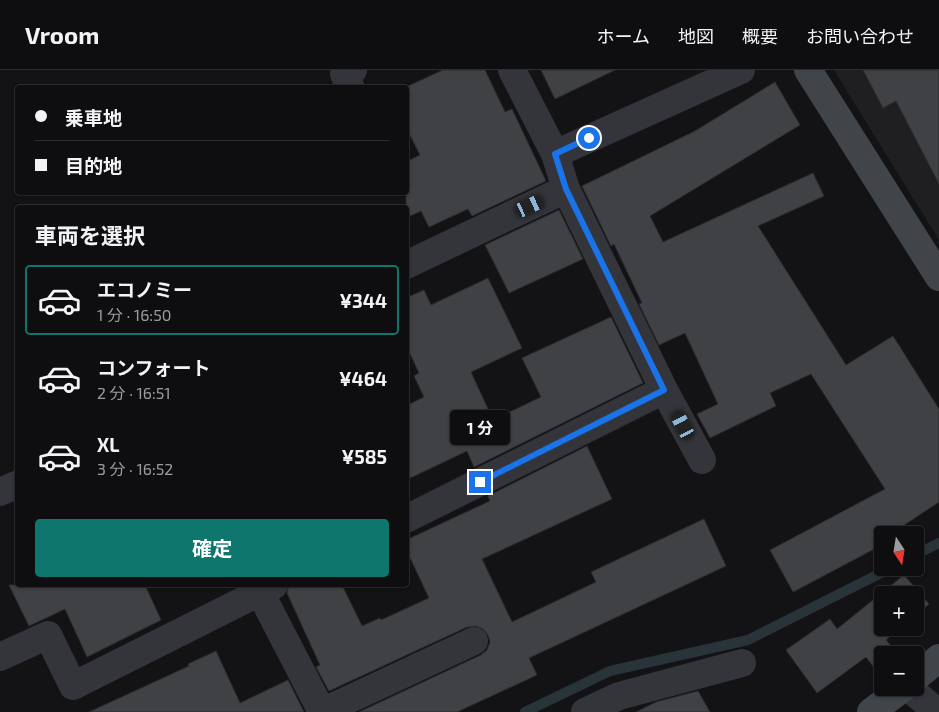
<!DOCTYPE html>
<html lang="ja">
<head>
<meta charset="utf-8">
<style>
  :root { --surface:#0e0e10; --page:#171719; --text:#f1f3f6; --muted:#9b9c9f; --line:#2e2e30; --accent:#0f766e }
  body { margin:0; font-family:"Exo 2","Noto Sans JP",sans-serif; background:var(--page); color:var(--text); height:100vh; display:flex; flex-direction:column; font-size:19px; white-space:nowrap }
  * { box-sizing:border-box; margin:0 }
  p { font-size:16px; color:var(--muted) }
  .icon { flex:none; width:28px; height:28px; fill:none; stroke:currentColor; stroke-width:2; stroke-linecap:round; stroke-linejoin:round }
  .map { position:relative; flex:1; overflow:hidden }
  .side { position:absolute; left:15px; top:135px; width:394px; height:382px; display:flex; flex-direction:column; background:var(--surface); border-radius:5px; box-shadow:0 1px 4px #0004,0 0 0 1px var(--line) }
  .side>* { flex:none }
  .banner { position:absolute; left:15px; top:15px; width:394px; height:110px; border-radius:5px; box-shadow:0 1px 4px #0004,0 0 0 1px var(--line); display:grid; align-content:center; height:110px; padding:0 20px; background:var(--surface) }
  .needle { width:32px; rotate:168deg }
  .controls { position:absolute; left:874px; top:456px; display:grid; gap:10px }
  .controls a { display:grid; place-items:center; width:50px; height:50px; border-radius:5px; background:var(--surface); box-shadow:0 1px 4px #0004,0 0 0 1px var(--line); font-size:25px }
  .end { position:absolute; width:22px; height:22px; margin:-11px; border:6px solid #1a73e8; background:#fff; box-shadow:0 0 0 2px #fff }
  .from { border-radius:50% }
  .bubble { position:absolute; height:35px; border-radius:5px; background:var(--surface); box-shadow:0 1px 4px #0004,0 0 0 1px var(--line); font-size:16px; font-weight:700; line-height:35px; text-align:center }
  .car { position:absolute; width:15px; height:30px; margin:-15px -8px; border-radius:6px; box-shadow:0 0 4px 1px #0007; background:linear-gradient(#222 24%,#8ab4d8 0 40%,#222 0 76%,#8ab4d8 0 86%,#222 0) }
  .banner b { display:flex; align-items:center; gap:18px; height:48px; font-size:19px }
  .banner b+b { border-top:1px solid var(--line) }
  .banner i { width:12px; height:12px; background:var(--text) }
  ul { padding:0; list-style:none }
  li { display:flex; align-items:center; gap:15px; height:70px; margin:0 10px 8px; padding:0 10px; border:2px solid transparent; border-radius:5px }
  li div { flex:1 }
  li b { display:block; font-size:19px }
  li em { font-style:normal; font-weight:700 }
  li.selected { border-color:var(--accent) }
  li>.icon { width:45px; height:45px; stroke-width:1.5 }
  h2 { padding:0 20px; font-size:22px; line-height:60px }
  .primary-button { display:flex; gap:10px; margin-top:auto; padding:10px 20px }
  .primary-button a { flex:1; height:58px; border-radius:5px; background:var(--accent); color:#fff; font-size:20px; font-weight:700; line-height:58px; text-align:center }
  header { display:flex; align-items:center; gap:30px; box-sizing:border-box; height:70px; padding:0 25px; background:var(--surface); border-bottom:1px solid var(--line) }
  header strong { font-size:24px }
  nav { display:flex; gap:28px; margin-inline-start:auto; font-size:18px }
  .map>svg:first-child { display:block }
  .built { fill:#1f1f22 }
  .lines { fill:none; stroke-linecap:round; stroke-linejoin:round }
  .stream { stroke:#28343a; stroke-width:10 }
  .building { fill:#3f4145; stroke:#2d2d31 }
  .street { stroke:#33353a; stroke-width:28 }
  .secondary { stroke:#41454a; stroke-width:28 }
  .route { stroke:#1a73e8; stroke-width:6 }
</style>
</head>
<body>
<header>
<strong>Vroom</strong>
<nav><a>ホーム</a><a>地図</a><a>概要</a><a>お問い合わせ</a></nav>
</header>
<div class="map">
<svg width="939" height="642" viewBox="0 0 939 642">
  <rect width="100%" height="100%" fill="#131315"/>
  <path class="built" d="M 834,0 L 939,0 L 939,170 Z"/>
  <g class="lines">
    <path class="stream" d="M 915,485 L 939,473
      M 525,642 L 610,601 L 748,570 L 891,498"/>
  </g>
  <path class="building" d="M 443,0 L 485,0 L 505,42 L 512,39 L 546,111 L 472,146 L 468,139 L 429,157 L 421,141 L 406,148 L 406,92 L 420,85 L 406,57 L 406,17 Z
    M 541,0 L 615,0 L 555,29 Z
    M 863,0 L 939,0 L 939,114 L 896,31 L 883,38 Z
    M 775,12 L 800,55 L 650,146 L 663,172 L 813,103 L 824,126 L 758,156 L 846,295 L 893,266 L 939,339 L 939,432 L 889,465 L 882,465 L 882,469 L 876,473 L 880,476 L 793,522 L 770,480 L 885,419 L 811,304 L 770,323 L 776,336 L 710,368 L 697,344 L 718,334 L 685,263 L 659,275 L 639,234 L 642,233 L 614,174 L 611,176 L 582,116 L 695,61 Z
    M 559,140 L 583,189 L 509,223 L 485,175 Z
    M 488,208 L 522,278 L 471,302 L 493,350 L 541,327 L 522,288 L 611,247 L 643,313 L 474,397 L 467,381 L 406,410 L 406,336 L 424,327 L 414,306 L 419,303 L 406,275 L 406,228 L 424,220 L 431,235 Z
    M 587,376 L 612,429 L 482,489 L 512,552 L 596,512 L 591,502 L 704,449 L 726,496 L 529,588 L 537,605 L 457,642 L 359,642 L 481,585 L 487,580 L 490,572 L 488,565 L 483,559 L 476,556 L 467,557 L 329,621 L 316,597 L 320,595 L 287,523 L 289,515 L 342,515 L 362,556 L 380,548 L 381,550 L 429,528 L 406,479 L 406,470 L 490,431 L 488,426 Z
    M 904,505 L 929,534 L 915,546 L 915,525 L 882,525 L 882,558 L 901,558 L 886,570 L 897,583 L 894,585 L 882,585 L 882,594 L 876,600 L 866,587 L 817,623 L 786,580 L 830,549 L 837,559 Z
    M 9,515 L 145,515 L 161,550 L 87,587 L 65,539 L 29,556 Z
    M 216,581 L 240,633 L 288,610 L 304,642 L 89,642 L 189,596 L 188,594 Z
    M 698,621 L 710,642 L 636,642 L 656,632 Z"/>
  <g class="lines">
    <path class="street" d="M 512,0 L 555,84
      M 351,18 L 344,4 L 353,0
      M 406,195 L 566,119
      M 702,390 L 664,320 L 566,119 L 555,84 L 741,0
      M 0,422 L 18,414
      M 406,449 L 664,320
      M 260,522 L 322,642
      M 0,587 L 48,565 L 73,616 L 274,515
      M 909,618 L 937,642
      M 322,642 L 474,571
      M 585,642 L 619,626 L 742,593"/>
    <path class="secondary" d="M 808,0 L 939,207
      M 915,608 L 939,588
      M 871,642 L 903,618"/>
  </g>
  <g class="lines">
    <path class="route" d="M 480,412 L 664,320 L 566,119 L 555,84 L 589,68"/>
  </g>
</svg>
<div class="controls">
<a><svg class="needle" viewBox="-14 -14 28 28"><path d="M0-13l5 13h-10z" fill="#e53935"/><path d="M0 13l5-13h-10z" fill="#9b9c9f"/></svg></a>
<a>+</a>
<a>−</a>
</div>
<i class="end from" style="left:589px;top:68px"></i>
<i class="end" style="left:480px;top:412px"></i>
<div class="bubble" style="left:450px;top:340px;width:60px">1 分</div>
<i class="car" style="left:530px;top:136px;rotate:65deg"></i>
<i class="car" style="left:683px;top:355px;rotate:332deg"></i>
<div class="banner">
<b><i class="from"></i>乗車地</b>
<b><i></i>目的地</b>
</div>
<section class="side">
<h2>車両を選択</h2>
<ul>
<li class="selected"><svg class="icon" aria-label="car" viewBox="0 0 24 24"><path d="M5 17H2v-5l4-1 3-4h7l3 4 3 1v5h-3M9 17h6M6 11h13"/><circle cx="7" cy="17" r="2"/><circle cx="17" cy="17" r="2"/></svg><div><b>エコノミー</b><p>1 分 · 16:50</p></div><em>¥344</em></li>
<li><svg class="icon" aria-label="car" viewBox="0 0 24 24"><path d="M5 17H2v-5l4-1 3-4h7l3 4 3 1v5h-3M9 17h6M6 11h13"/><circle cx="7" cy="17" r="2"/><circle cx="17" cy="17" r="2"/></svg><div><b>コンフォート</b><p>2 分 · 16:51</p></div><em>¥464</em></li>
<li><svg class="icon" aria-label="car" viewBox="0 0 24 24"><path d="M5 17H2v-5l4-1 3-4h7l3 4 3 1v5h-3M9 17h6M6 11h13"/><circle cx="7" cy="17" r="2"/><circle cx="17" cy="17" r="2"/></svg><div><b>XL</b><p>3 分 · 16:52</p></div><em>¥585</em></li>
</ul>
<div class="primary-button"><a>確定</a></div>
</section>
</div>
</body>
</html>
